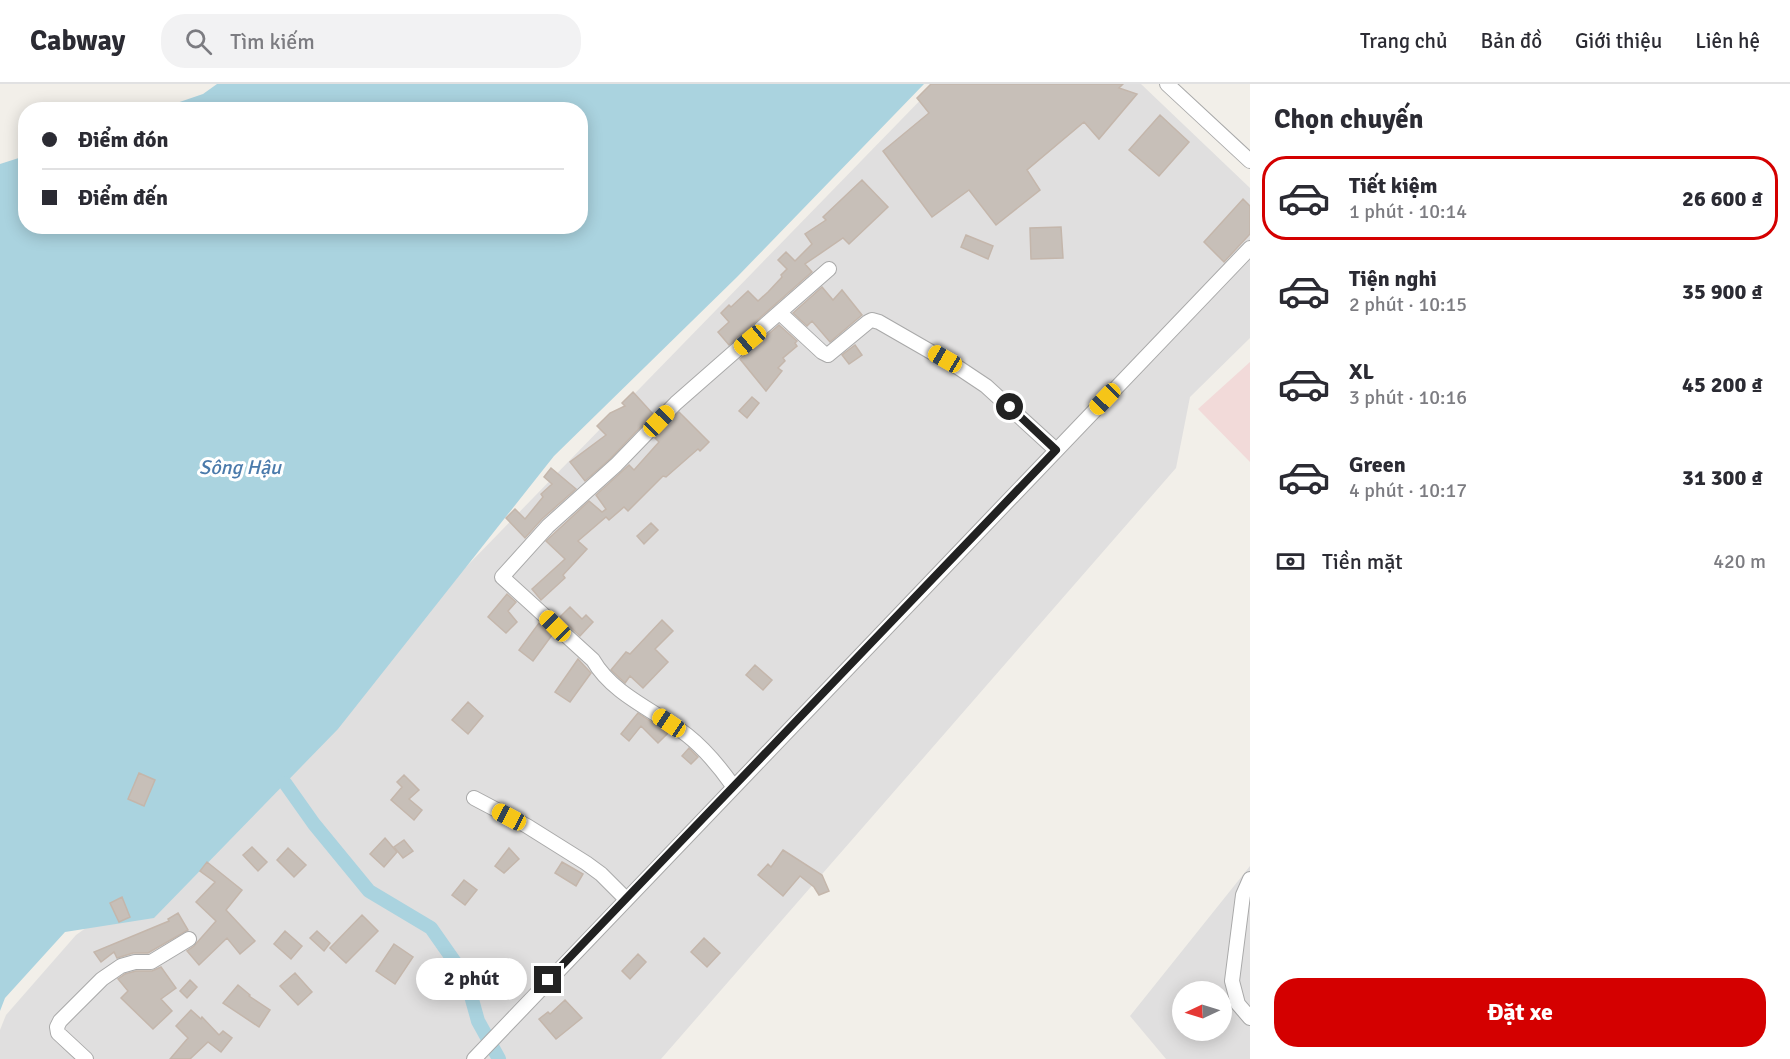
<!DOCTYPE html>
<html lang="vi">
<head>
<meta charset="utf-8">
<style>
  :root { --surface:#fff; --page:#f2f2f3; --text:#2b2b33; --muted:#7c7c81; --line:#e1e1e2; --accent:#d40000 }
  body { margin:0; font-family:Signika,sans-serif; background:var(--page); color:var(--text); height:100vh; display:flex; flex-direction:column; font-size:22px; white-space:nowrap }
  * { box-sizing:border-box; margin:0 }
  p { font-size:20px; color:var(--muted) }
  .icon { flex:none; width:33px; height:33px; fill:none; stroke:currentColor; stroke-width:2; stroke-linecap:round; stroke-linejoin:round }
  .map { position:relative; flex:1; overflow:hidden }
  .drawer { display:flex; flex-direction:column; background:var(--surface); width:540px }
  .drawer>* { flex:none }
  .guide { position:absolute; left:18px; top:18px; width:570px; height:132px; border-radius:24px; box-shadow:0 3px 15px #0003; display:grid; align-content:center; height:132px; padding:0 24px; background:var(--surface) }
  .needle { width:39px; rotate:266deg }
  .fabs { position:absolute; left:1172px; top:897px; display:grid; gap:12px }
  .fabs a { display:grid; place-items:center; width:60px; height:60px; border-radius:50%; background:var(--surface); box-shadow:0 3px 15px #0003; font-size:30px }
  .end { position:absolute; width:27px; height:27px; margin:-14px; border:8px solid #222; background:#fff; box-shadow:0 0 0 3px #fff }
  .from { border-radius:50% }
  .bubble { position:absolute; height:42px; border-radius:21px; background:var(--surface); box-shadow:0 3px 15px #0003; font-size:20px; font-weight:800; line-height:42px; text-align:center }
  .car { position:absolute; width:18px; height:36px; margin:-18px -9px; border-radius:8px; box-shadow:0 0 4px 2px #0007; background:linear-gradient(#f5c518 24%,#345 0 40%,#f5c518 0 76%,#345 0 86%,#f5c518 0) }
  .guide b { display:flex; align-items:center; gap:21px; height:57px; font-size:22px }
  .guide b+b { border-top:2px solid var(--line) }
  .guide i { width:15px; height:15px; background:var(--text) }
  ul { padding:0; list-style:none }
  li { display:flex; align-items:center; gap:18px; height:84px; margin:0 12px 9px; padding:0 12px; border:3px solid transparent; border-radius:24px }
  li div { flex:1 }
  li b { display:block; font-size:22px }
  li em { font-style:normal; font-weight:800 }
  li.on { border-color:var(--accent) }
  li>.icon { width:54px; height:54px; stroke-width:1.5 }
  h2 { padding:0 24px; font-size:27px; line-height:72px }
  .pay { display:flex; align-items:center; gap:15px; height:66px; padding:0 24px; font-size:22px }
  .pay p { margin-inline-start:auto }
  .button { display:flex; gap:12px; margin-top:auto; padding:12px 24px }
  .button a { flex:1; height:69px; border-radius:24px; background:var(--accent); color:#fff; font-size:24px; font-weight:800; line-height:69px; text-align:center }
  header { display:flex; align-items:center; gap:36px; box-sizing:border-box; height:84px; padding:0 30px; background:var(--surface); border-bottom:2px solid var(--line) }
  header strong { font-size:28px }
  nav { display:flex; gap:33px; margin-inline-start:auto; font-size:21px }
  .search { width:420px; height:54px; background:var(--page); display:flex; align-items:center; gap:15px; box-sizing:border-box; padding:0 21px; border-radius:24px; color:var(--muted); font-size:22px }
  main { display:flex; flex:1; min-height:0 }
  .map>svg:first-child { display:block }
  .residential { fill:#e0dfdf; fill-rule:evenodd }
  .commercial { fill:#f2dad9 }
  .water { fill:#aad3df }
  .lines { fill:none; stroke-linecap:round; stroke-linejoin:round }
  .canal { stroke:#aad3df; stroke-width:14 }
  .building { fill:#c7bfb8; stroke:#c4b6ab; stroke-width:1.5 }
  .street-casing { stroke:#a9a9a9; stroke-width:16 }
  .street { stroke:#fff; stroke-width:14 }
  .route { stroke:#222; stroke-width:8 }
  .labels { text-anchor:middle; stroke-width:6; stroke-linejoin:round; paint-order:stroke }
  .water-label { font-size:20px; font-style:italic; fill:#4a7aab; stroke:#fff }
</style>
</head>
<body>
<header>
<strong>Cabway</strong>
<div class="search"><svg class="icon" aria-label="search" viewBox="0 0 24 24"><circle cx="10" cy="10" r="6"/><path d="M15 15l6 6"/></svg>Tìm kiếm</div>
<nav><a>Trang chủ</a><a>Bản đồ</a><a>Giới thiệu</a><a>Liên hệ</a></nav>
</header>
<main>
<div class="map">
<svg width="1250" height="975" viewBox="0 0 1250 975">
  <rect width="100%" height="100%" fill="#f2efe9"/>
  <path class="residential" d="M 936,0 L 1141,0 L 1250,104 L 1250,254 L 1190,313 L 1176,384 L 661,975 L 0,975 L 0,946 L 6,931 L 76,851 L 169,785 L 278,676 Z
    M 1250,782 L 1250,975 L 1166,975 L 1130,932 ZM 1182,908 L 1221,908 L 1221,946 L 1182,946 Z"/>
  <path class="commercial" d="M 1250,278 L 1250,378 L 1198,325 Z"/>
  <path class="water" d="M 217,0 L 924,0 L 737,193 L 554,372 L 338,645 L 154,834 L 65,848 L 5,914 L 0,927 L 0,80 L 25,72 L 26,142 L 580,142 L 580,26 L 159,25 L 203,10 Z"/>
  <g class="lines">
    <path class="canal" d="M 285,699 L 314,740 L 369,807 L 431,844 L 466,894 L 478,937 L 499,975"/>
  </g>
  <path class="building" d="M 931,0 L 1123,0 L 1119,4 L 1137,10 L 1099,55 L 1084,38 L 1027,86 L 1040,106 L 996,141 L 969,106 L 932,133 L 883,67 L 929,29 L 917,14 Z
    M 1160,31 L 1189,58 L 1159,92 L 1129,66 Z
    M 862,96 L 888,123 L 849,160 L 843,154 L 805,180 L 812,188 L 729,261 L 718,248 L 729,238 L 721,229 L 729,221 L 731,223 L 748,207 L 758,217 L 768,208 L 782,193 L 781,191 L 787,185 L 778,176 L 786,168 L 795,177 L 812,160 L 805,150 L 826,136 L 823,133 Z
    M 1243,115 L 1250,122 L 1250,150 L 1224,178 L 1204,158 Z
    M 1061,143 L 1063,174 L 1031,175 L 1030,144 Z
    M 966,151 L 993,162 L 988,175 L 961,163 Z
    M 822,203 L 833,216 L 842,206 L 862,231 L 830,258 L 812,237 L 807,242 L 793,229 Z
    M 779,241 L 797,257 L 795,259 L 797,262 L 783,274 L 785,277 L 778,284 L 782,287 L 766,307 L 740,275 Z
    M 855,261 L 862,271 L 849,280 L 842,271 Z
    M 633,308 L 653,330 L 610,375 L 585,397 L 570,378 L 606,351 L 597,342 L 610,329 L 625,322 L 622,319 Z
    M 752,313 L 759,319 L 747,334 L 739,327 Z
    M 679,328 L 709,358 L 700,367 L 698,365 L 666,393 L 663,392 L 628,427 L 624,423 L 609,436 L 606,433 L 578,457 L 587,465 L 563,491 L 565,494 L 541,516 L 532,505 L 565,475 L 546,457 L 589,417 L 602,428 L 606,425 L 596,411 L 629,381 L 634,386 L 659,358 L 655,354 Z
    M 551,384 L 576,405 L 542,435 L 525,454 L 506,434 L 515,425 L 525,435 L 543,413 L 541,410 L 552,400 L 544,393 Z
    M 651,439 L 658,446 L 644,460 L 637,452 Z
    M 507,510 L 516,518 L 508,527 L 517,538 L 506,549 L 488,533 Z
    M 570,523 L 582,535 L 586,531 L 593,538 L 580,552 L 560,533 Z
    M 662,536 L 673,547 L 655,565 L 668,578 L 643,604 L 630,592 L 625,599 L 611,586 L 626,568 L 630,570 Z
    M 539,539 L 552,551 L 533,577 L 519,566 Z
    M 578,575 L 591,589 L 570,618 L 555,608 Z
    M 755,581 L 772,596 L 763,606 L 746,591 Z
    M 468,618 L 483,632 L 468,650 L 452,636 Z
    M 638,629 L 668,649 L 658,659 L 641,642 L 629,657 L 621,650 Z
    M 689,664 L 698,673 L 691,680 L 682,672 Z
    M 139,689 L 155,696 L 144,722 L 128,715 Z
    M 404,691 L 419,706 L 409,715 L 422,726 L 414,736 L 391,716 L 402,703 L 397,698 Z
    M 385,754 L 397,768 L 384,783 L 370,770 Z
    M 404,756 L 413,767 L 403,774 L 394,763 Z
    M 252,763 L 267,778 L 258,787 L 243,771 Z
    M 288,764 L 306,781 L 294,793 L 277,776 Z
    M 509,764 L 519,775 L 504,789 L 495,782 Z
    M 783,766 L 822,791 L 829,807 L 819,811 L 814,803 L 800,792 L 783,812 L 758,791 L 768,780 L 771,783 Z
    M 207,778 L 242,806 L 226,826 L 255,857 L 240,870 L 227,854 L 199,881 L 187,867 L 194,862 L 216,837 L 196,818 L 215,798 L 200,787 Z
    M 562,778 L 583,790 L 576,802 L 555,789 Z
    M 464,796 L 477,806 L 465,821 L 452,811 Z
    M 122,813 L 130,833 L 119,838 L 110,819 Z
    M 178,829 L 188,846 L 148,869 L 133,869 L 117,874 L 114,868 L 101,878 L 94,868 L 169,837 L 168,835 Z
    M 362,831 L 378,847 L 346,879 L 330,864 Z
    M 285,847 L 302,862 L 291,875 L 274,860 Z
    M 317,847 L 330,859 L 324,867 L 310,854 Z
    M 704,854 L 720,869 L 707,883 L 691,868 Z
    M 394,860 L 413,873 L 395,900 L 376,887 Z
    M 638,870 L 646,878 L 630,895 L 622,887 Z
    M 161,883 L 176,904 L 161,915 L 172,927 L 153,945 L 121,914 L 128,907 L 118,895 L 125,890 L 136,887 L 152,887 Z
    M 295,889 L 312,908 L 298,921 L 280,902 Z
    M 190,896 L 197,903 L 187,914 L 180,907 Z
    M 238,901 L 250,911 L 249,912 L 270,926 L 259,943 L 223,919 Z
    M 565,916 L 582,934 L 556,955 L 539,935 L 548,928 L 550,930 Z
    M 191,926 L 201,935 L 202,933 L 219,951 L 223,947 L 232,954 L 221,968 L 208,958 L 190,975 L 170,975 L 188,954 L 176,942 Z"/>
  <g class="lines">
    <defs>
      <path id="street" d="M 1167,0 L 1250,77
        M 780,229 L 822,268 L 828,271 L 868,238 L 872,236 L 879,238 L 959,284 L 986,302 L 1056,366
        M 733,702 C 719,682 706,666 687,651 C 656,627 613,611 593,576 L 502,493 L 548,442 L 616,381 L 676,319 L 829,185
        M 474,714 L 527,742 L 586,779 L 601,790 L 626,815
        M 1250,795 L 1243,811 L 1232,897 L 1238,920 L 1250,934
        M 86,975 L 58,949 L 57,943 L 60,937 L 102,895 L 121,882 L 135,878 L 151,878 L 189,855
        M 474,975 L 1250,164"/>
    </defs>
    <use href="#street" class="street-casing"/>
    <use href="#street" class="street"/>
  </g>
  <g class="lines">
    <path class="route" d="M 548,896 L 1056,366 L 1010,323"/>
  </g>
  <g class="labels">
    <g class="water-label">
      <text x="240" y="390">Sông Hậu</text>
    </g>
  </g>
</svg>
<div class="fabs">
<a><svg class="needle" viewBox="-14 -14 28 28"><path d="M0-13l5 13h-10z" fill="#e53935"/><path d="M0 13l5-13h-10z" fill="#7c7c81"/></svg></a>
</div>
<i class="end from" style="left:1010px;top:323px"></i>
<i class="end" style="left:548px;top:896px"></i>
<div class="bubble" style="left:416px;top:874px;width:111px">2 phút</div>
<i class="car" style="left:750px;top:256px;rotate:230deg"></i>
<i class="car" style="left:945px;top:275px;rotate:300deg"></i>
<i class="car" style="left:1105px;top:315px;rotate:224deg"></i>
<i class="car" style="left:659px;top:337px;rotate:44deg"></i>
<i class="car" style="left:555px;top:542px;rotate:315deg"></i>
<i class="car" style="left:669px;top:639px;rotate:304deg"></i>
<i class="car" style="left:509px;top:733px;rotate:298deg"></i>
<div class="guide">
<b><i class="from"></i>Điểm đón</b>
<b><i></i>Điểm đến</b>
</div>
</div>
<section class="drawer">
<h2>Chọn chuyến</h2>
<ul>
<li class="on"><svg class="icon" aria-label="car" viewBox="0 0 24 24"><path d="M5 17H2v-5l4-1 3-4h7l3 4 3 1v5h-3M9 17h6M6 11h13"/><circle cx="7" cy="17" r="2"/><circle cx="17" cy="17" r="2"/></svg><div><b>Tiết kiệm</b><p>1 phút · 10:14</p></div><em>26 600 ₫</em></li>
<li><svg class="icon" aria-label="car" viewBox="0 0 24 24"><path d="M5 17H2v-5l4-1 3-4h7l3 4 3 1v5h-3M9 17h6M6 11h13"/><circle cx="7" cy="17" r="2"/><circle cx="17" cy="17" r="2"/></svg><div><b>Tiện nghi</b><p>2 phút · 10:15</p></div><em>35 900 ₫</em></li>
<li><svg class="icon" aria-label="car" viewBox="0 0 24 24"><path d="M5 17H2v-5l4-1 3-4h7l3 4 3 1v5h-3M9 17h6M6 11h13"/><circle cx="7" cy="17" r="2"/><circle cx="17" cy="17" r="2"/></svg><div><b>XL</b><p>3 phút · 10:16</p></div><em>45 200 ₫</em></li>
<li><svg class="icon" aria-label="car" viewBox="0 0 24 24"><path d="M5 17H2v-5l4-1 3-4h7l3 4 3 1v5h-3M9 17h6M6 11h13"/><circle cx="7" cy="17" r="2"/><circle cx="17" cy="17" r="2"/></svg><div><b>Green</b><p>4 phút · 10:17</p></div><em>31 300 ₫</em></li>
</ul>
<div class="pay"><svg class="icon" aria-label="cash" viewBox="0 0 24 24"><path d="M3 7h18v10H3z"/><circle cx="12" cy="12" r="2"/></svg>Tiền mặt<p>420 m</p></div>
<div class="button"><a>Đặt xe</a></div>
</section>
</main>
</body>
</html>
